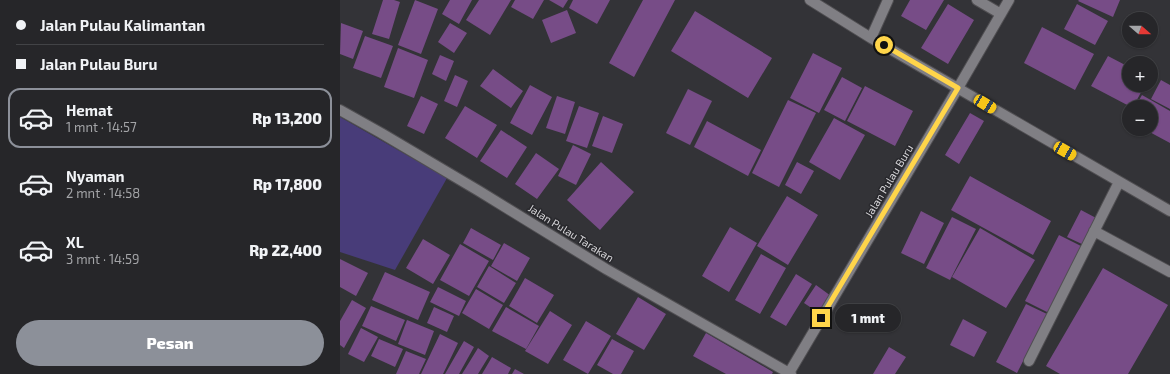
<!DOCTYPE html>
<html lang="id">
<head>
<meta charset="utf-8">
<style>
  :root { --surface:#262629; --page:#2e2e31; --text:#f1f3f6; --muted:#a4a5a8; --line:#424346; --accent:#8c9099 }
  body { margin:0; font-family:"Exo 2",sans-serif; background:var(--page); color:var(--text); height:100vh; display:flex; flex-direction:column; font-size:15px; white-space:nowrap }
  * { box-sizing:border-box; margin:0 }
  p { font-size:13px; color:var(--muted) }
  .icon { flex:none; width:22px; height:22px; fill:none; stroke:currentColor; stroke-width:2; stroke-linecap:round; stroke-linejoin:round }
  .map { position:relative; flex:1; overflow:hidden }
  .side { display:flex; flex-direction:column; background:var(--surface); width:340px }
  .side>* { flex:none }
  .top-card { display:grid; align-content:center; height:88px; padding:0 16px; background:var(--surface) }
  .needle { width:26px; rotate:110deg }
  .tools { position:absolute; left:782px; top:12px; display:grid; gap:8px }
  .tools a { display:grid; place-items:center; width:36px; height:36px; border-radius:50%; background:var(--surface); box-shadow:0 1px 3px #0004,0 0 0 1px var(--line); font-size:20px }
  .end { position:absolute; width:18px; height:18px; margin:-9px; border:5px solid #ffd54a; background:#111; box-shadow:0 0 0 2px #111 }
  .from { border-radius:50% }
  .bubble { position:absolute; height:28px; border-radius:14px; background:var(--surface); box-shadow:0 1px 3px #0004,0 0 0 1px var(--line); font-size:13px; font-weight:800; line-height:28px; text-align:center }
  .car { position:absolute; width:12px; height:24px; margin:-12px -6px; border-radius:5px; box-shadow:0 0 3px 1px #0007; background:linear-gradient(#f5c518 24%,#345 0 40%,#f5c518 0 76%,#345 0 86%,#f5c518 0) }
  .top-card b { display:flex; align-items:center; gap:14px; height:38px; font-size:15px }
  .top-card b+b { border-top:1px solid var(--line) }
  .top-card i { width:10px; height:10px; background:var(--text) }
  ul { padding:0; list-style:none }
  li { display:flex; align-items:center; gap:12px; height:60px; margin:0 8px 6px; padding:0 8px; border:2px solid transparent; border-radius:12px }
  li div { flex:1 }
  li b { display:block; font-size:15px }
  li em { font-style:normal; font-weight:800 }
  li.current { border-color:var(--accent) }
  li>.icon { width:36px; height:36px; stroke-width:1.5 }
  .action { display:flex; gap:8px; margin-top:auto; padding:8px 16px }
  .action a { flex:1; height:46px; border-radius:24px; background:var(--accent); color:#fff; font-size:16px; font-weight:800; line-height:46px; text-align:center }
  main { display:flex; flex:1; min-height:0 }
  .map>svg:first-child { display:block }
  .green { fill:#483c79 }
  .building { fill:#774c87 }
  .lines { fill:none; stroke-linecap:round; stroke-linejoin:round }
  .minor-casing { stroke:#504f52; stroke-width:12 }
  .minor { stroke:#807f84; stroke-width:10 }
  .route { stroke:#ffd54a; stroke-width:5 }
  .labels { text-anchor:middle; stroke-width:3; stroke-linejoin:round; paint-order:stroke }
  .street-label { font-size:11px; fill:#d7d6d9; stroke:#29292d }
</style>
</head>
<body>
<main>
<section class="side">
<div class="top-card">
<b><i class="from"></i>Jalan Pulau Kalimantan</b>
<b><i></i>Jalan Pulau Buru</b>
</div>
<ul>
<li class="current"><svg class="icon" aria-label="car" viewBox="0 0 24 24"><path d="M5 17H2v-5l4-1 3-4h7l3 4 3 1v5h-3M9 17h6M6 11h13"/><circle cx="7" cy="17" r="2"/><circle cx="17" cy="17" r="2"/></svg><div><b>Hemat</b><p>1 mnt · 14:57</p></div><em>Rp 13,200</em></li>
<li><svg class="icon" aria-label="car" viewBox="0 0 24 24"><path d="M5 17H2v-5l4-1 3-4h7l3 4 3 1v5h-3M9 17h6M6 11h13"/><circle cx="7" cy="17" r="2"/><circle cx="17" cy="17" r="2"/></svg><div><b>Nyaman</b><p>2 mnt · 14:58</p></div><em>Rp 17,800</em></li>
<li><svg class="icon" aria-label="car" viewBox="0 0 24 24"><path d="M5 17H2v-5l4-1 3-4h7l3 4 3 1v5h-3M9 17h6M6 11h13"/><circle cx="7" cy="17" r="2"/><circle cx="17" cy="17" r="2"/></svg><div><b>XL</b><p>3 mnt · 14:59</p></div><em>Rp 22,400</em></li>
</ul>
<div class="action"><a>Pesan</a></div>
</section>
<div class="map">
<svg width="830" height="374" viewBox="0 0 830 374">
  <rect width="100%" height="100%" fill="#333337"/>
  <path class="green" d="M 0,117 L 107,178 L 55,270 L 0,252 Z"/>
  <path class="building" d="M 43,0 L 54,0 L 60,2 L 49,39 L 32,34 Z
    M 75,0 L 98,9 L 81,54 L 58,45 Z
    M 110,0 L 132,0 L 119,24 L 102,14 Z
    M 139,0 L 171,0 L 150,35 L 126,20 Z
    M 175,0 L 204,0 L 193,19 L 171,7 Z
    M 209,0 L 228,0 L 223,8 Z
    M 233,0 L 270,0 L 257,24 L 229,8 Z
    M 303,0 L 335,0 L 294,77 L 269,63 Z
    M 570,0 L 604,0 L 586,30 L 561,16 Z
    M 739,0 L 780,0 L 773,17 L 738,1 Z
    M 608,4 L 634,20 L 608,64 L 581,48 Z
    M 737,4 L 768,21 L 755,45 L 724,29 Z
    M 227,10 L 236,33 L 211,43 L 202,20 Z
    M 355,11 L 432,58 L 408,98 L 331,51 Z
    M 1,23 L 23,31 L 13,59 L 0,54 Z
    M 110,23 L 127,33 L 114,53 L 98,42 Z
    M 702,27 L 754,54 L 735,90 L 684,63 Z
    M 25,36 L 53,46 L 41,78 L 13,68 Z
    M 58,48 L 88,60 L 74,98 L 44,87 Z
    M 473,53 L 502,68 L 479,113 L 450,98 Z
    M 100,55 L 114,61 L 106,81 L 92,74 Z
    M 768,56 L 789,67 L 789,85 L 805,85 L 793,107 L 791,107 L 751,86 Z
    M 153,69 L 183,91 L 171,108 L 140,86 Z
    M 115,75 L 128,81 L 117,107 L 104,101 Z
    M 502,77 L 522,88 L 505,121 L 484,110 Z
    M 821,80 L 830,85 L 830,109 L 811,99 Z
    M 190,85 L 212,97 L 192,135 L 170,123 Z
    M 525,86 L 573,111 L 555,146 L 507,121 Z
    M 348,89 L 372,101 L 350,145 L 326,133 Z
    M 802,95 L 830,111 L 830,143 L 804,129 L 811,129 L 811,107 L 795,107 Z
    M 81,96 L 98,104 L 84,134 L 67,126 Z
    M 217,96 L 235,102 L 225,134 L 206,128 Z
    M 448,100 L 476,113 L 439,187 L 412,173 Z
    M 125,106 L 157,125 L 137,158 L 105,138 Z
    M 239,106 L 259,113 L 247,148 L 226,141 Z
    M 630,113 L 644,121 L 619,164 L 605,155 Z
    M 263,116 L 283,124 L 272,153 L 252,146 Z
    M 494,118 L 525,135 L 500,180 L 469,162 Z
    M 367,121 L 421,150 L 408,176 L 354,147 Z
    M 161,130 L 187,147 L 167,178 L 140,161 Z
    M 233,145 L 251,154 L 236,185 L 218,176 Z
    M 196,153 L 219,169 L 197,199 L 175,184 Z
    M 261,162 L 294,192 L 260,230 L 227,200 Z
    M 457,162 L 474,171 L 461,194 L 445,185 Z
    M 630,176 L 711,221 L 693,255 L 611,210 Z
    M 447,196 L 478,215 L 448,265 L 417,246 Z
    M 741,210 L 758,219 L 744,245 L 727,237 Z
    M 581,211 L 604,223 L 584,264 L 561,253 Z
    M 612,217 L 636,229 L 610,280 L 586,268 Z
    M 390,227 L 417,243 L 389,292 L 362,276 Z
    M 131,228 L 161,245 L 153,260 L 123,243 Z
    M 640,228 L 695,260 L 666,308 L 612,277 Z
    M 719,235 L 743,247 L 709,313 L 685,301 Z
    M 83,239 L 110,255 L 93,284 L 66,268 Z
    M 164,243 L 190,258 L 177,281 L 151,266 Z
    M 120,244 L 149,261 L 129,296 L 100,280 Z
    M 421,254 L 446,268 L 420,314 L 395,300 Z
    M 0,259 L 28,273 L 16,296 L 0,287 Z
    M 149,266 L 176,283 L 164,303 L 137,287 Z
    M 763,268 L 828,305 L 788,374 L 720,374 L 706,366 Z
    M 45,272 L 90,292 L 78,320 L 32,300 Z
    M 456,274 L 472,284 L 446,326 L 430,317 Z
    M 185,278 L 214,295 L 197,323 L 169,306 Z
    M 476,285 L 491,296 L 479,313 L 464,303 Z
    M 98,287 L 126,301 L 119,316 L 90,302 Z
    M 136,289 L 163,305 L 149,329 L 122,313 Z
    M 298,297 L 326,314 L 304,350 L 276,334 Z
    M 12,300 L 26,308 L 4,348 L 0,345 L 0,321 Z
    M 686,304 L 707,314 L 677,373 L 656,362 Z
    M 31,306 L 65,320 L 56,341 L 22,326 Z
    M 94,307 L 114,316 L 107,332 L 87,323 Z
    M 166,307 L 199,326 L 186,349 L 152,331 Z
    M 210,311 L 232,325 L 208,364 L 185,351 Z
    M 623,319 L 647,332 L 634,357 L 610,345 Z
    M 67,320 L 94,331 L 85,355 L 58,344 Z
    M 246,321 L 271,336 L 248,374 L 223,360 Z
    M 21,328 L 38,337 L 24,362 L 8,354 Z
    M 366,333 L 433,372 L 432,374 L 386,374 L 353,356 Z
    M 100,334 L 118,343 L 103,374 L 81,374 Z
    M 39,339 L 63,349 L 55,367 L 31,356 Z
    M 272,339 L 294,351 L 281,374 L 273,374 L 257,365 Z
    M 124,341 L 134,347 L 119,374 L 105,374 Z
    M 549,347 L 566,357 L 555,374 L 533,374 Z
    M 138,348 L 149,356 L 138,374 L 122,374 Z
    M 66,351 L 86,359 L 79,374 L 56,374 Z
    M 152,357 L 171,368 L 168,374 L 142,374 Z
    M 175,369 L 184,374 L 172,374 Z"/>
  <g class="lines">
    <defs>
      <path id="minor" d="M 470,0 L 531,38 L 830,211
        M 637,0 L 661,14
        M 531,38 L 548,0
        M 0,110 L 41,133 L 139,191 L 266,269 L 451,374
        M 754,231 L 830,272
        M 689,361 L 779,182
        M 449,373 L 618,88 L 669,0"/>
    </defs>
    <use href="#minor" class="minor-casing"/>
    <use href="#minor" class="minor"/>
  </g>
  <g class="lines">
    <path class="route" d="M 481,318 L 618,88 L 544,45"/>
  </g>
  <g class="labels">
    <g class="street-label">
      <text transform="translate(549 181) rotate(-59)" y="4">Jalan Pulau Buru</text>
      <text transform="translate(231 233) rotate(32)" y="4">Jalan Pulau Tarakan</text>
    </g>
  </g>
</svg>
<div class="tools">
<a><svg class="needle" viewBox="-14 -14 28 28"><path d="M0-13l5 13h-10z" fill="#e53935"/><path d="M0 13l5-13h-10z" fill="#a4a5a8"/></svg></a>
<a>+</a>
<a>−</a>
</div>
<i class="end from" style="left:544px;top:45px"></i>
<i class="end" style="left:481px;top:318px"></i>
<div class="bubble" style="left:495px;top:304px;width:66px">1 mnt</div>
<i class="car" style="left:645px;top:104px;rotate:121deg"></i>
<i class="car" style="left:725px;top:151px;rotate:120deg"></i>
</div>
</main>
</body>
</html>
